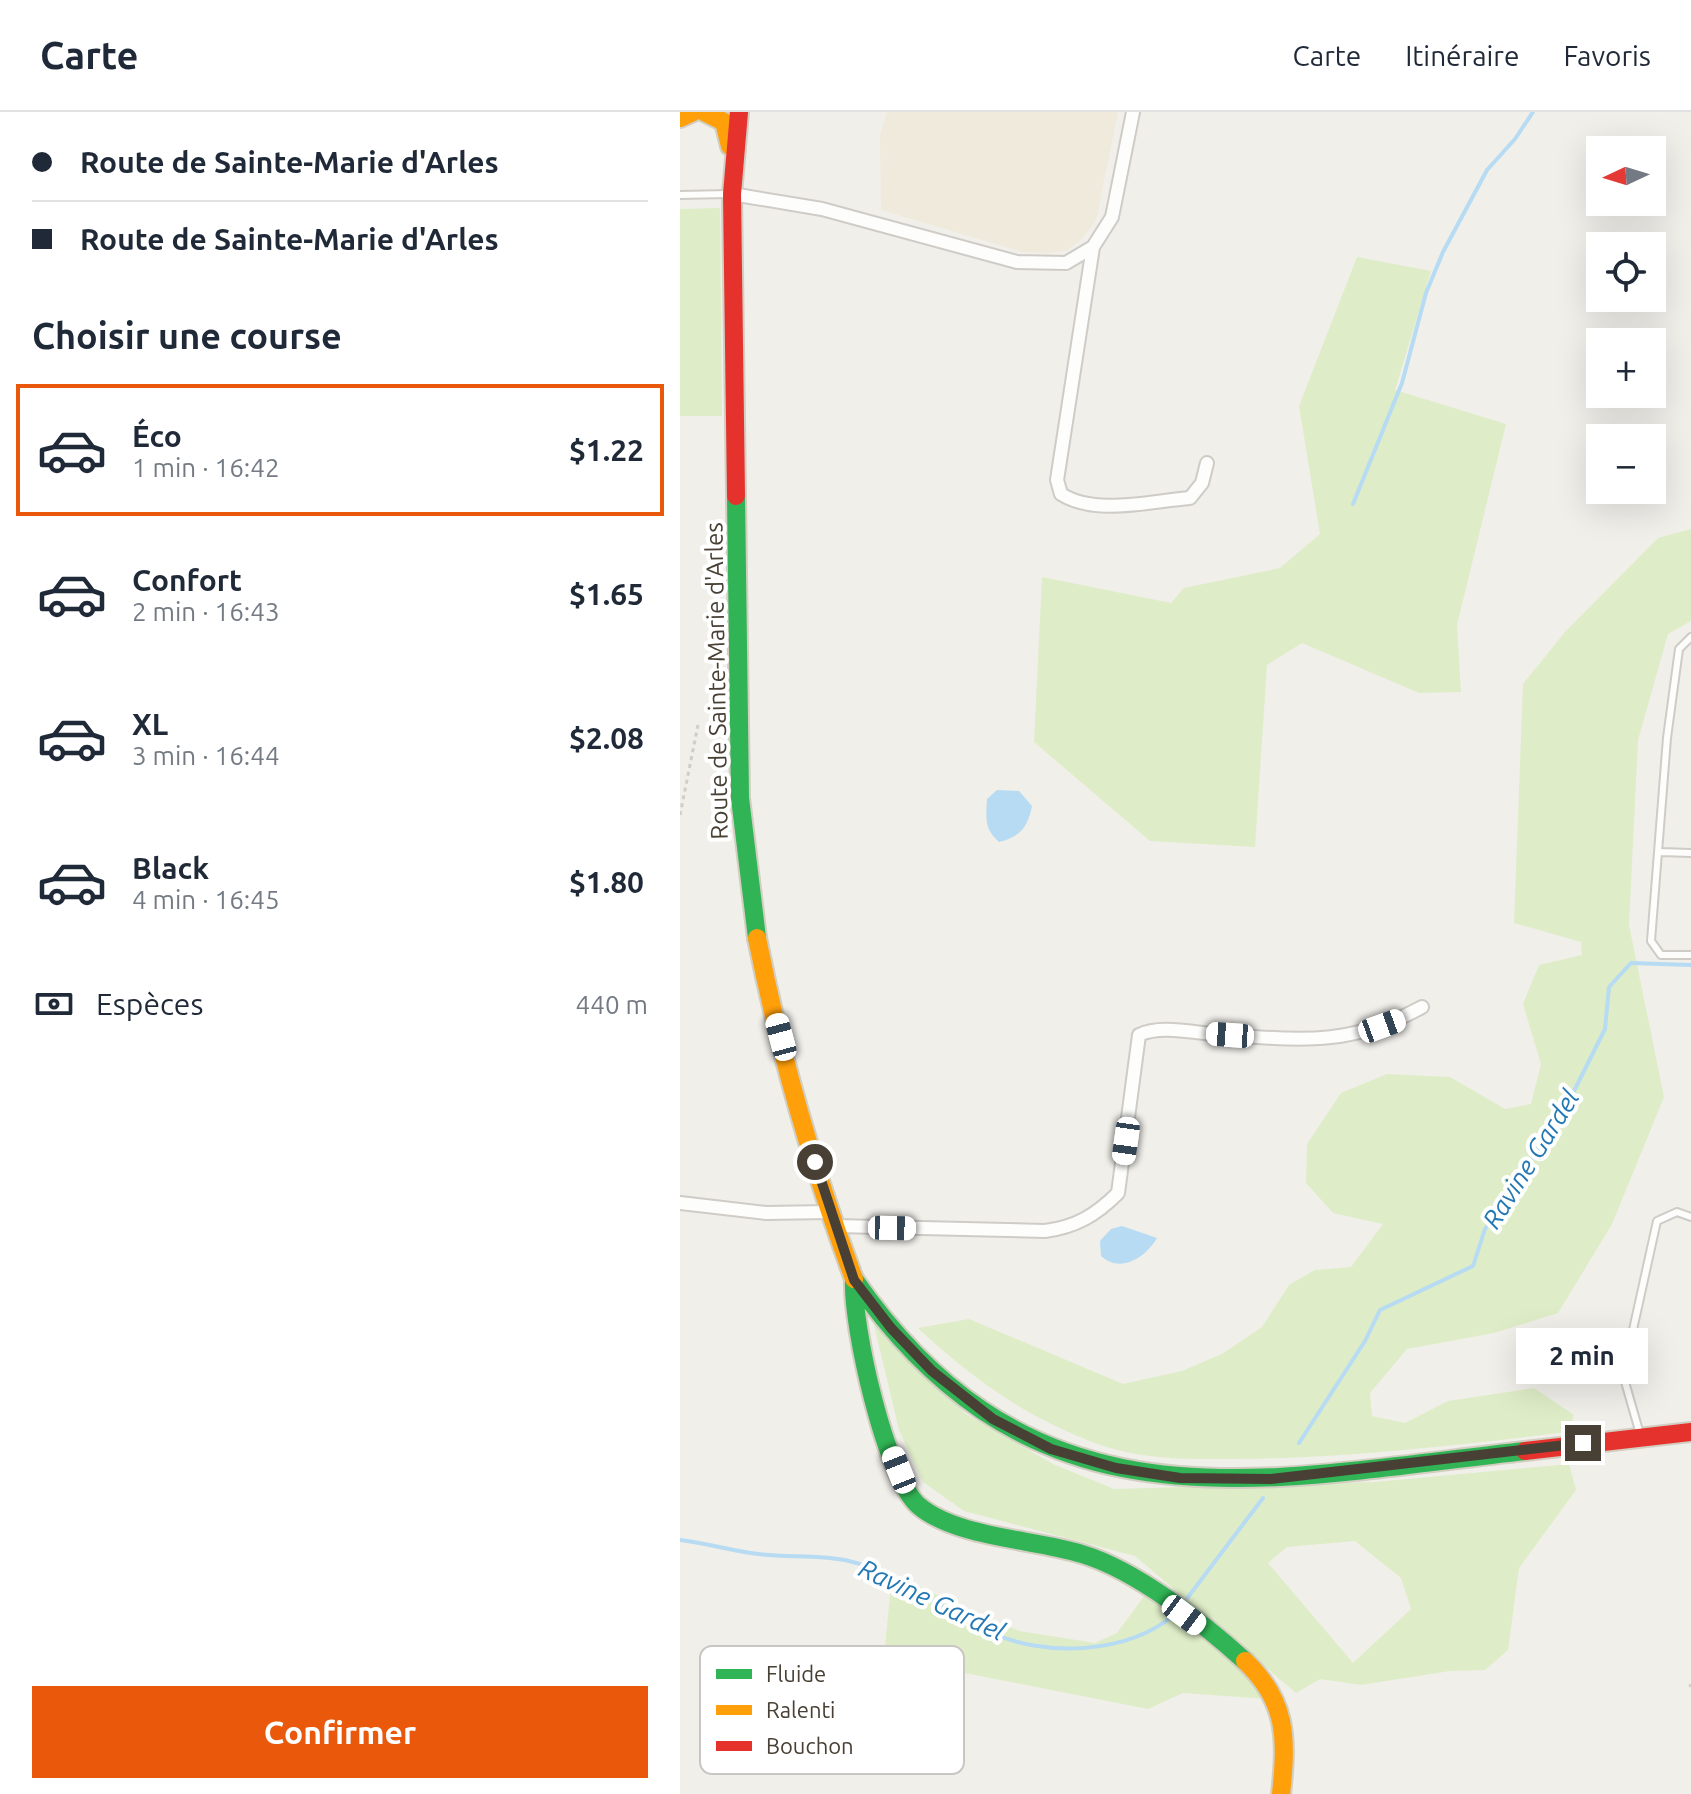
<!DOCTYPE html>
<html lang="fr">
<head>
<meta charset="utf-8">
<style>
  :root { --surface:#fff; --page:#f6f6f7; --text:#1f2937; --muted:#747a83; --line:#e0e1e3; --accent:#ea580c }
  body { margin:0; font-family:Ubuntu,sans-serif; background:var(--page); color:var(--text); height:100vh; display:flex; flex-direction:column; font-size:30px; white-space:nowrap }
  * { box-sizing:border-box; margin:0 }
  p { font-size:26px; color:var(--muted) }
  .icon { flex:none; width:44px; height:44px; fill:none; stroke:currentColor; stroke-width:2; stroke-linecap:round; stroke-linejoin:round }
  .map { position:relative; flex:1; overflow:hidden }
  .drawer { display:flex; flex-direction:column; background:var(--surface); width:680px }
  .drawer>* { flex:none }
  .guide { display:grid; align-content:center; height:176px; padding:0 32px; background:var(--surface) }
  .needle { width:52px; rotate:266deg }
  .buttons { position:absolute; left:906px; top:24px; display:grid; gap:16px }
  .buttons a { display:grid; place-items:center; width:80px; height:80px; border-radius:0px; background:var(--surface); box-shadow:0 8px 32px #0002; font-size:40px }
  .end { position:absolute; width:36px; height:36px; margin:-18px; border:10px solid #484034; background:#fff; box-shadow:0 0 0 4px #fff }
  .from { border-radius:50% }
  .bubble { position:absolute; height:56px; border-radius:0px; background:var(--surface); box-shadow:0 8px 32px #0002; font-size:26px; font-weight:700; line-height:56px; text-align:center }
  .car { position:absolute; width:24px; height:48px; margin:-24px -12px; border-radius:10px; box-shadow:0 0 6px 2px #0007; background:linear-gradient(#fff 24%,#345 0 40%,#fff 0 76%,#345 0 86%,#fff 0) }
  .guide b { display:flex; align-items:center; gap:28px; height:76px; font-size:30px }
  .guide b+b { border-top:2px solid var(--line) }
  .guide i { width:20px; height:20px; background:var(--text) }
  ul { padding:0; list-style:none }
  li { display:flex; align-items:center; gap:24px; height:132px; margin:0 16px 12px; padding:0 16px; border:4px solid transparent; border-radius:0px }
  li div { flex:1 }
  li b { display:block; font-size:30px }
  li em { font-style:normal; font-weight:700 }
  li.on { border-color:var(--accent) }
  li>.icon { width:72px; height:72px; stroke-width:1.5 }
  h2 { padding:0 32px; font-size:36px; line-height:96px }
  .pay { display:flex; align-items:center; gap:20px; height:88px; padding:0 32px; font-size:30px }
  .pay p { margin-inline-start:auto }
  .button { display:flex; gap:16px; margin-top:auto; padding:16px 32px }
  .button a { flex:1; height:92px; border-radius:0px; background:var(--accent); color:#fff; font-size:32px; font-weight:700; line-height:92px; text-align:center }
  header { display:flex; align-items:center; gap:48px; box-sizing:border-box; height:112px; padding:0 40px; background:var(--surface); border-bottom:2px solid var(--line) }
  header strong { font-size:38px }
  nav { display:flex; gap:44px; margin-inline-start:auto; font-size:28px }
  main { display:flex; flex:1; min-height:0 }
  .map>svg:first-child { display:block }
  .education { fill:#efeadb }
  .green { fill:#deedc7; fill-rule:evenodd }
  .water { fill:#b6dbf2 }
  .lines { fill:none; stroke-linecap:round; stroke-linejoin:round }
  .stream { stroke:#b6dbf2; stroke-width:4 }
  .lane-casing { stroke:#cfccc7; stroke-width:10 }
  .street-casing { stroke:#cfccc7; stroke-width:16 }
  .fast-casing { stroke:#d2cec1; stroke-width:22 }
  .slow-casing { stroke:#d2cec1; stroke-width:22 }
  .jam-casing { stroke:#d2cec1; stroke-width:22 }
  .path { stroke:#d1cec9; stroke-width:3; stroke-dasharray:4 4; stroke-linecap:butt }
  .lane { stroke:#fdfdfc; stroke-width:6 }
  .street { stroke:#fdfdfc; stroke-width:12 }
  .fast { stroke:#30b455; stroke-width:18 }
  .slow { stroke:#ff9f0a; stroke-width:18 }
  .jam { stroke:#e5322d; stroke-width:18 }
  .route { stroke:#484034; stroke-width:10 }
  .labels { text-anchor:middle; stroke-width:8; stroke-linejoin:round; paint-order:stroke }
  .street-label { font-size:24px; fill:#484034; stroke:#fff }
  .water-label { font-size:26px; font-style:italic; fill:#2378b4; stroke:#fff }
  .key { fill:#fff; stroke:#c8c6c2; stroke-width:2 }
  .key-label { font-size:22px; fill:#484034 }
</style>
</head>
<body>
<header>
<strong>Carte</strong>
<nav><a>Carte</a><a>Itinéraire</a><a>Favoris</a></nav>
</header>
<main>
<section class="drawer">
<div class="guide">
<b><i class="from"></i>Route de Sainte-Marie d'Arles</b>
<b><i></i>Route de Sainte-Marie d'Arles</b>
</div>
<h2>Choisir une course</h2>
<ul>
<li class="on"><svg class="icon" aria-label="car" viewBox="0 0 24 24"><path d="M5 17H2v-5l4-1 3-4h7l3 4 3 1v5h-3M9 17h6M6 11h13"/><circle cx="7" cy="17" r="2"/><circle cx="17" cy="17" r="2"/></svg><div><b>Éco</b><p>1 min · 16:42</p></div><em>$1.22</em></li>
<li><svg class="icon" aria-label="car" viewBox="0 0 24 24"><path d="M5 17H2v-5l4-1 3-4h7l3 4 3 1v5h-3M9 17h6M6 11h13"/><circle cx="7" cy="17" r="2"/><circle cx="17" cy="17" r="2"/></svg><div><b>Confort</b><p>2 min · 16:43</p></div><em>$1.65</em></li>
<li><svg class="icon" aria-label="car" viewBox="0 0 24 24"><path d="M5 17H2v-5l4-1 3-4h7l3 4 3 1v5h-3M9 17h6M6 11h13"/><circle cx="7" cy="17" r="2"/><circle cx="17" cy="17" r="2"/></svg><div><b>XL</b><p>3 min · 16:44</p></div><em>$2.08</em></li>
<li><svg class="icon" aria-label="car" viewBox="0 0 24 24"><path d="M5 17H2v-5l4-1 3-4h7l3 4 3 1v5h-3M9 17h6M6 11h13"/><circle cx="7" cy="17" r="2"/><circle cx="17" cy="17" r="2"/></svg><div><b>Black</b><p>4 min · 16:45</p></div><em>$1.80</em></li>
</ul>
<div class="pay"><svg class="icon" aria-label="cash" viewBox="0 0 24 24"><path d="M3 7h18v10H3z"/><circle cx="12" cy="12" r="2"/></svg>Espèces<p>440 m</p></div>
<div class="button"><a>Confirmer</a></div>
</section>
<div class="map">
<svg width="1011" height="1682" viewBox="0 0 1011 1682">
  <rect width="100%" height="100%" fill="#f0efea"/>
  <path class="education" d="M 207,0 L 438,0 L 416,108 L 402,127 L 387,138 L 367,141 L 343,140 L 201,98 L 200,23 Z"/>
  <path class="green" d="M 40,96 L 42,304 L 0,304 L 0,97 Z
    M 677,145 L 751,159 L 715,278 L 826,312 L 777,513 L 781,580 L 739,581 L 622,531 L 587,553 L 575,735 L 470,729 L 354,630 L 362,465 L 491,491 L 504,476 L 600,456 L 640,422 L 619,294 Z
    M 1011,417 L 1011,509 L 988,522 L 958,628 L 949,813 L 984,985 L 932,1112 L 878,1201 L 814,1221 L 727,1237 L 690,1281 L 692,1304 L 725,1311 L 768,1289 L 854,1276 L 894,1303 L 888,1320 C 778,1333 669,1346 560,1347 C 513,1347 466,1349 421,1333 C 350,1308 292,1267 238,1216 L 289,1207 L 443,1272 L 502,1259 L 542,1242 L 582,1215 L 609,1173 L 635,1158 L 671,1155 L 703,1112 L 653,1101 L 626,1071 L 627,1032 L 661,981 L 707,962 L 770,965 L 825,997 L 851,992 L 861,952 L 843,892 L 859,853 L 902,843 L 901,830 L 834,811 L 843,572 L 885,520 L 978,426 Z
    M 194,1213 L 286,1302 L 373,1352 L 434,1377 L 695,1370 L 889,1352 L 896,1378 L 839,1456 L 828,1538 L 805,1558 L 770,1559 L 681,1573 L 640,1567 L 616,1581 L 455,1444 L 284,1399 L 243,1370 L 219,1318 ZM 675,1429 L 721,1466 L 731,1497 L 673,1551 L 588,1451 L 607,1435 Z
    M 212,1463 L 339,1519 L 415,1531 L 437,1521 L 465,1483 L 571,1561 L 588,1587 L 503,1581 L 468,1597 L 204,1545 Z"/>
  <path class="water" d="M 317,678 L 339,679 L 352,694 C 348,715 340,725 319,730 C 304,717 306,706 307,687 Z
    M 442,1114 L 477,1126 C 466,1145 441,1162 421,1144 L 420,1129 L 431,1117 Z"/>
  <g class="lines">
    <path class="stream" d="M 673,392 L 722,271 L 746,181 L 763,140 L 807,58 L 835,27 L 853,0
      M 619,1331 L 685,1229 L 700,1198 L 793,1154 L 805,1117 L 887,993 L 925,917 L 929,875 L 951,851 L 1011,853
      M 0,1428 C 26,1431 52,1439 78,1442 C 107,1446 140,1442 169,1449 C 220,1461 263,1498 310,1520 C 365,1546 447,1542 494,1503
      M 502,1493 L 583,1386"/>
    <defs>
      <path id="lane" d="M 0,83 L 49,82
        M 1011,525 L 999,537 L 987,626 L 971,829 L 981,843 L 1011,843
        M 980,740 L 1011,741
        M 960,1322 L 943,1263 L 977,1109 L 997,1100 L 1011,1105"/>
      <path id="street" d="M 52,82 L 142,97 L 337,150 L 386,151 L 413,135 L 432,105 L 453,0
        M 413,135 L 377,368 L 381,382 C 416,404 470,389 510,386 L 522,371 L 527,351
        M 0,1091 L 86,1101 L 149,1100
        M 156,1114 L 365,1119 C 396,1115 416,1103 438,1081 L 459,923 C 479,913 510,920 532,922 C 614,927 666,937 742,895"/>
      <path id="fast" d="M 56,384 L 60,686 L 77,826
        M 174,1167 C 353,1426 575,1369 845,1339
        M 174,1168 C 172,1213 205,1364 239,1394 C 277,1426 355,1427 402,1442 C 456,1458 523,1511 565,1549"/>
      <path id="slow" d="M 24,0 L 44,10 L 50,34
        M 0,6 L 13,0
        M 77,826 C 100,941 133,1057 174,1167
        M 565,1549 C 607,1589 607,1626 601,1682"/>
      <path id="jam" d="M 56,384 L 52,82 L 59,0
        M 845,1339 L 1011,1320"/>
    </defs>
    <use href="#lane" class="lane-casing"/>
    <use href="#street" class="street-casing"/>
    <use href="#fast" class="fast-casing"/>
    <use href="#slow" class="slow-casing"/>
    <use href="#jam" class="jam-casing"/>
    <path class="path" d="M 0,703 L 18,613
      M 1009,1574 L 1011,1573"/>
    <use href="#lane" class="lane"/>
    <use href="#street" class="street"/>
    <use href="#fast" class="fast"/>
    <use href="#slow" class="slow"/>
    <use href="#jam" class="jam"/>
  </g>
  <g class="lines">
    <path class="route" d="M 135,1050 L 174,1168 L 211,1216 L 252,1259 L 313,1307 L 371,1337 L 436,1356 L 500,1366 L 591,1367 L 903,1331"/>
  </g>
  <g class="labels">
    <g class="street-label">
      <text transform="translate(37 569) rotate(-91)" y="8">Route de Sainte-Marie d'Arles</text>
    </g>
    <g class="water-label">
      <text transform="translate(851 1047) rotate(-58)" y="9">Ravine Gardel</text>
      <text transform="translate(252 1488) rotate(25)" y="9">Ravine Gardel</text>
    </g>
  </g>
  <rect x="20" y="1534" width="264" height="128" rx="12" class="key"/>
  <rect x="36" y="1557" width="36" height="10" fill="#30b455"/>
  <rect x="36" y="1593" width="36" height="10" fill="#ff9f0a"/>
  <rect x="36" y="1629" width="36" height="10" fill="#e5322d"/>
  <g class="key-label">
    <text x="86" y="1570">Fluide</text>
    <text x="86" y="1606">Ralenti</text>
    <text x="86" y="1642">Bouchon</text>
  </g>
</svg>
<div class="buttons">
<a><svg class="needle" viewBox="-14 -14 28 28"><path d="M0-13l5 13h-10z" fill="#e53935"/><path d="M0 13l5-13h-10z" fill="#747a83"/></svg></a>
<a><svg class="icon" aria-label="locate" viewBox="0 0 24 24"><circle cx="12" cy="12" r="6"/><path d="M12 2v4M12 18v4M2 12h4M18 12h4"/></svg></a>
<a>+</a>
<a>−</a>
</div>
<i class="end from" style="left:135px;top:1050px"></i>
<i class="end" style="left:903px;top:1331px"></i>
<div class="bubble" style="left:836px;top:1216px;width:132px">2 min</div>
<i class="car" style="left:702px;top:914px;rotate:70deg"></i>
<i class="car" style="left:550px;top:923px;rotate:274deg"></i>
<i class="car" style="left:101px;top:925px;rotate:345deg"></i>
<i class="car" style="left:446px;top:1029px;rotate:188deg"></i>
<i class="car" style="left:212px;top:1116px;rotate:91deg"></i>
<i class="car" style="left:219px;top:1358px;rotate:338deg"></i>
<i class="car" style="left:504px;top:1503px;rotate:127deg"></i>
</div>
</main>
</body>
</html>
